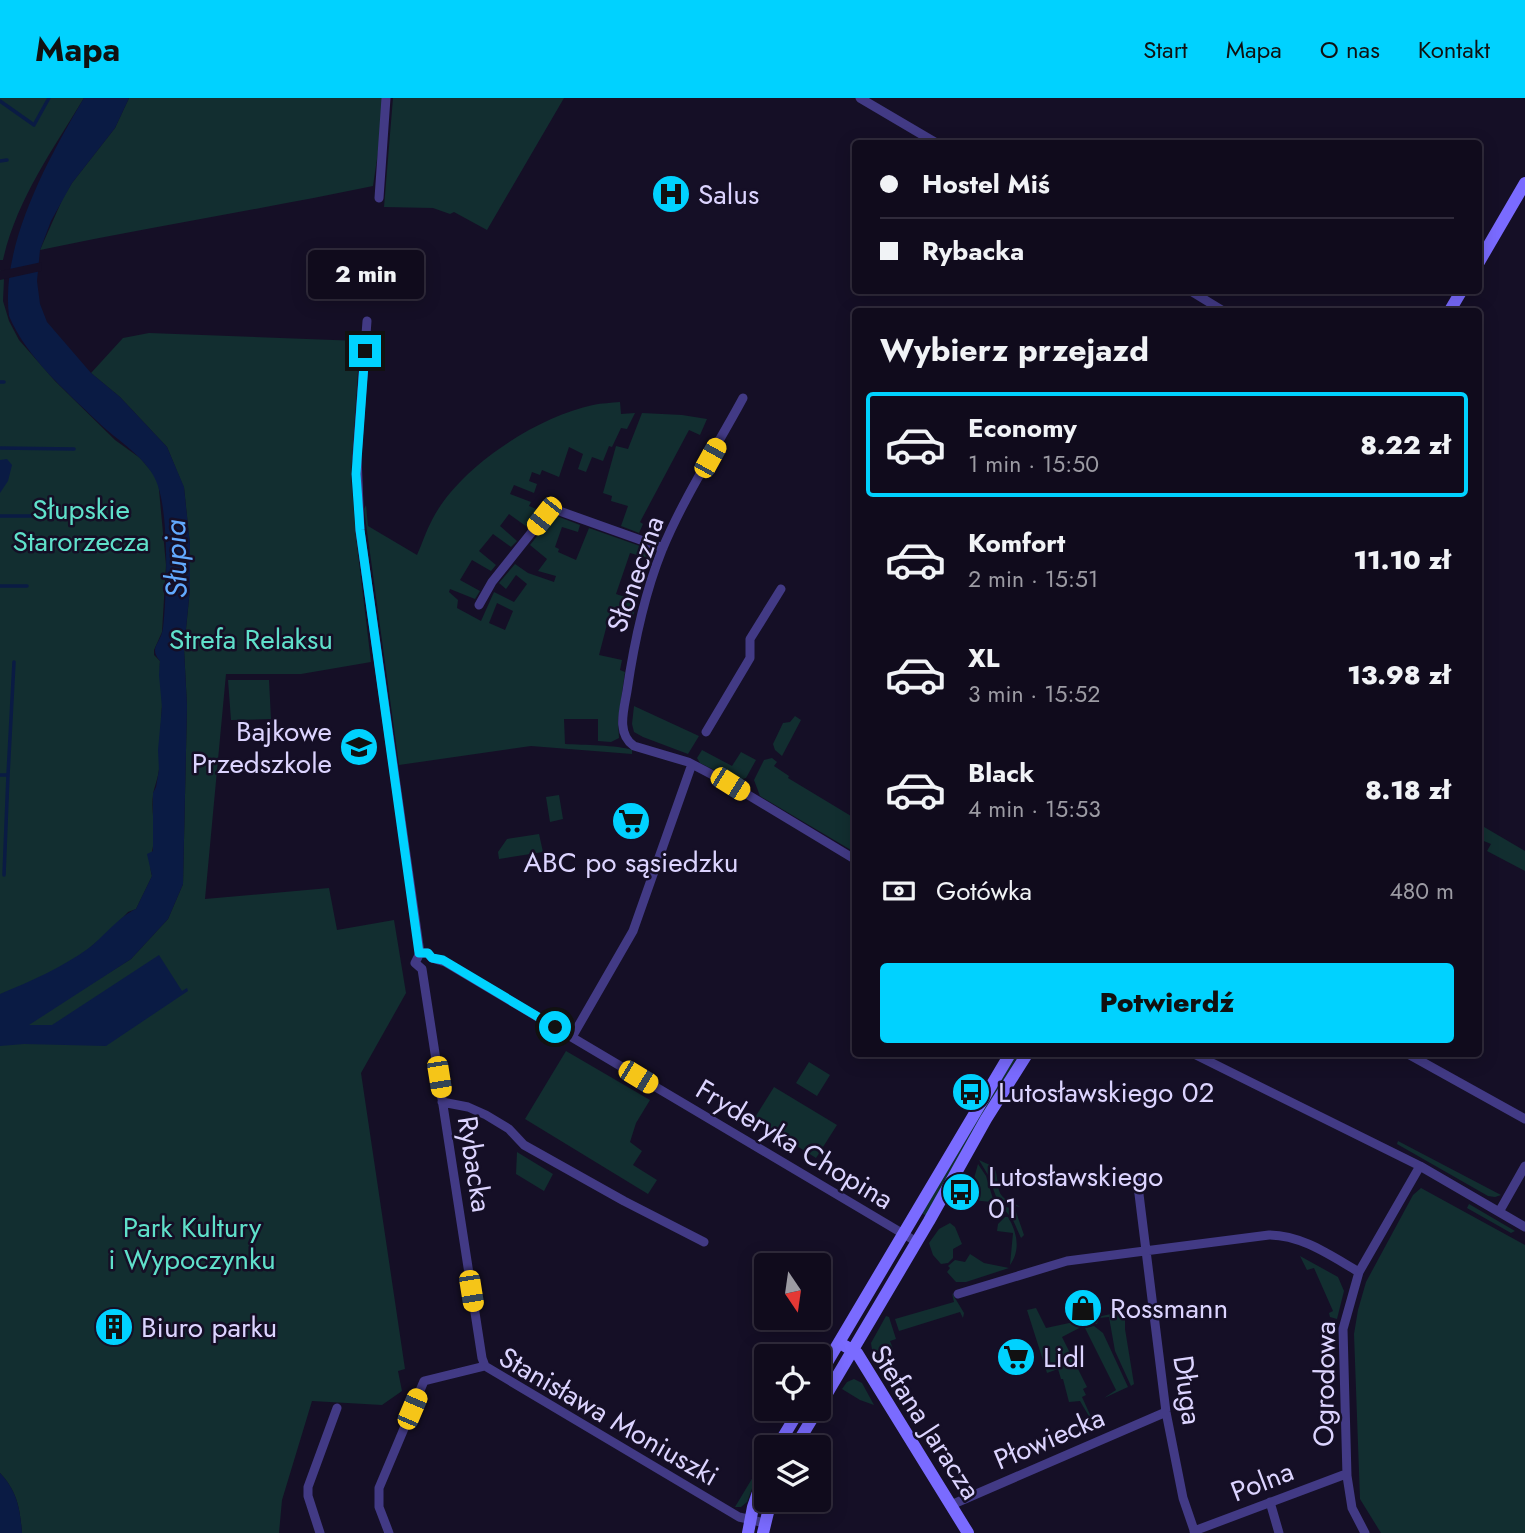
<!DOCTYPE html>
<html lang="pl">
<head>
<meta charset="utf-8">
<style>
  :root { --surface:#100b1c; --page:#1e1929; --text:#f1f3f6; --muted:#9c9ba3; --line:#302b3b; --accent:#00d2ff }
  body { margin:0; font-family:Jost,sans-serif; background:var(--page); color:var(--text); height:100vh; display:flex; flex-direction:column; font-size:26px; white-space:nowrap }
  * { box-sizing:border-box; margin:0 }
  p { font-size:23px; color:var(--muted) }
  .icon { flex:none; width:38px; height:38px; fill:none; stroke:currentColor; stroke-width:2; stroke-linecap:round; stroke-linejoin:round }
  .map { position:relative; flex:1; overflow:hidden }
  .details { position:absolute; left:852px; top:210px; width:630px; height:749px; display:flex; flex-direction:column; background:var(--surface); border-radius:7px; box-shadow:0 4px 18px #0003,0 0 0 2px var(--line) }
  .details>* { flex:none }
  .guide { position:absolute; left:852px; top:42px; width:630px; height:154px; border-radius:7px; box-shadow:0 4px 18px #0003,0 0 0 2px var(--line); display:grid; align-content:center; height:154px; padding:0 28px; background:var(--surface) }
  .needle { width:46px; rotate:167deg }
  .fabs { position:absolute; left:754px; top:1155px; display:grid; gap:14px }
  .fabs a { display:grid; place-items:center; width:77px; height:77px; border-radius:7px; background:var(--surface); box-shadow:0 4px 18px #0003,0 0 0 2px var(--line); font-size:35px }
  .end { position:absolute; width:32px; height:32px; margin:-16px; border:9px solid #00d2ff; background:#111; box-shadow:0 0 0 4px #111 }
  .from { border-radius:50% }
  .bubble { position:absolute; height:49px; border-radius:7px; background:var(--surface); box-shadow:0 4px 18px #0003,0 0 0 2px var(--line); font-size:23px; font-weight:800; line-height:49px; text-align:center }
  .car { position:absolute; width:21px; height:42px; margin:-21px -10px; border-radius:9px; box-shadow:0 0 5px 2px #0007; background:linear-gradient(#f5c518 24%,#345 0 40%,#f5c518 0 76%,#345 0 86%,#f5c518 0) }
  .guide b { display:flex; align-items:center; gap:24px; height:66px; font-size:26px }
  .guide b+b { border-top:2px solid var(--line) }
  .guide i { width:18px; height:18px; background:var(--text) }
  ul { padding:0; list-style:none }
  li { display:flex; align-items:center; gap:21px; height:105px; margin:0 14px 10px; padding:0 14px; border:4px solid transparent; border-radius:7px }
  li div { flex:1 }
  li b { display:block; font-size:26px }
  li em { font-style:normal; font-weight:800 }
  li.active { border-color:var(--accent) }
  li>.icon { width:63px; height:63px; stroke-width:1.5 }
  h2 { padding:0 28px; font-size:32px; line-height:84px }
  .pay { display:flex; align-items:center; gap:18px; height:77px; padding:0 28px; font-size:26px }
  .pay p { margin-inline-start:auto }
  .primary-button { display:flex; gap:14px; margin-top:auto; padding:14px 28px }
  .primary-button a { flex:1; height:80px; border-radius:7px; background:var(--accent); color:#111; font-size:28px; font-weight:800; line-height:80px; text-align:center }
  header { display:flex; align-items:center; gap:42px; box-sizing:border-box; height:98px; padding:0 35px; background:var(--accent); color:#111 }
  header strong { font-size:33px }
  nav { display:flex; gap:38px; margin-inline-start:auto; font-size:24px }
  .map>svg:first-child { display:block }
  .green { fill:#122e30; fill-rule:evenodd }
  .water { fill:#0a1b44 }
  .pier { fill:#150f26 }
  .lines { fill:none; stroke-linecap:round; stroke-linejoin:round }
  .stream { stroke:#0a1b44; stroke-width:3.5 }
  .street { stroke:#423a85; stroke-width:9 }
  .secondary { stroke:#7a6bff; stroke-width:12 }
  .route { stroke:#00d2ff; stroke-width:9 }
  .labels { text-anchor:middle; stroke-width:5; stroke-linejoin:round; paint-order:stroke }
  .poi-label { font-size:28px; fill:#dcd4ff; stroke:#150f26; text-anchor:start }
  .park-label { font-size:28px; fill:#5fe0ca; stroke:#150f26 }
  .street-label { font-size:28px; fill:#dcd4ff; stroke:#150f26 }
  .water-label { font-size:30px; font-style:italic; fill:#62aaff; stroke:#150f26 }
</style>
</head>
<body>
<header>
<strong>Mapa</strong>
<nav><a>Start</a><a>Mapa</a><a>O nas</a><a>Kontakt</a></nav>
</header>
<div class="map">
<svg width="1525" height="1435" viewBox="0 0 1525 1435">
  <rect width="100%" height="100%" fill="#150f26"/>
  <path class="green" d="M 0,0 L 84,0 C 53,51 16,103 3,162 L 0,162 Z
    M 129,0 L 386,0 L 373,88 C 262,111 151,129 40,152 L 63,100 L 72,85 L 115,30 Z
    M 393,0 L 564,0 L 487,132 L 454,114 L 450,116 L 433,110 L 384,109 Z
    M 0,172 L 4,181 L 3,203 L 9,223 L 19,242 L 55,283 L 115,342 L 140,360 L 158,381 L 166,467 L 162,534 L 154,552 L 154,557 L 160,563 C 159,578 162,592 162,606 C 161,628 159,650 159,671 C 158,681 154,689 153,697 C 151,712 155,726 154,741 C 153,753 148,765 152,778 L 136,811 L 128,814 L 110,833 L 76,861 L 0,903 Z
    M 149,235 L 360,243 L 351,378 L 356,439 L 371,564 L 301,576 L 226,576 L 205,801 L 329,790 L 337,832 L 394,822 L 406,895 L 361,975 L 405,1271 L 398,1273 L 402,1293 L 382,1307 L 312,1303 L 282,1402 L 279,1435 L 22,1435 C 20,1410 17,1393 0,1375 L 0,938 L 29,925 L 131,861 L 168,821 L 183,786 L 187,608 L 184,551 L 190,490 L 190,447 L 184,390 L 167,349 L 120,299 L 91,275 L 123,240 Z
    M 620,304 L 621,316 L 635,315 L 627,331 L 621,330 L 612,349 L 609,348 L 603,363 L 592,359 L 586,374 L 578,371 L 583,356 L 569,349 L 559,379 L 542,372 L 540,377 L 532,374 L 529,383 L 537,386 L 534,395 L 514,387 L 510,396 L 531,404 L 529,408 L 541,413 L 527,429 L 509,416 L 500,428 L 517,443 L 511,449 L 493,436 L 479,453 L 496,467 L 491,473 L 472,462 L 460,482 L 480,493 L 475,501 L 450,491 L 449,494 L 458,502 L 457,510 L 481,523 L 494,494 L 514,504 L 527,486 L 516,477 L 506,491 L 499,485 L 515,466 L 528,475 L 554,484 L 556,478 L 538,473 L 547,461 L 530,447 L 554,417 L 580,427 L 578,434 L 562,429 L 555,449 L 559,451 L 558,454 L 576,462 L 589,430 L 654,453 L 651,461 L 630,455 L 616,496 L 637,503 L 633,519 L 610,515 L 599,557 L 622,562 L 620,572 L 625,574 L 618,623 L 619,640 L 611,644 L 598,643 L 598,621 L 564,621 L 565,646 C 583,647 618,647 632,652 L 632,656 L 531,648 L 399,667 L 364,411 L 366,407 L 368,428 L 417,457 C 422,446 426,433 432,422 C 458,370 536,319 593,307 C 602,305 611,305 620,304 ZM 497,505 L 513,513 L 505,532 L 489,525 Z
    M 642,315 L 682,317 L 707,321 L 700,337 L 689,332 L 640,424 L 643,426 L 639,435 L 621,428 L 628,408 L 611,403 L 612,398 L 603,395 L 616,348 L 628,351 Z
    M 228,582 L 269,582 L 271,621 L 231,622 Z
    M 634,608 L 699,638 L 688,656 L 643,639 L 634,634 L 632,626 Z
    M 795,618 L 801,622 L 782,658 L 775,652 L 773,646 L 783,625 L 790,624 Z
    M 702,652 L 732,668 L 741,654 L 756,662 L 746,680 L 736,683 L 700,665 L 697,660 Z
    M 772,660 L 777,664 L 774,668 L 789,678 L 788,680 L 856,721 L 856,755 L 760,698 L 754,682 L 764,662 Z
    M 559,697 L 563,721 L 550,724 L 546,699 Z
    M 1479,726 L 1525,753 L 1525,773 L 1487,753 L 1491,746 L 1479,741 Z
    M 539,736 L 543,754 L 499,761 L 498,754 L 507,741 Z
    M 566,953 L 650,1002 L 636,1025 L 630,1044 L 642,1053 L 633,1067 L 657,1082 L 648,1096 L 525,1021 Z
    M 1015,956 L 1019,956 L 926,1118 L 922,1115 Z
    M 809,964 L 830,977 L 817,998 L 796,985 Z
    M 774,989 L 837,1027 L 816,1060 L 754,1021 Z
    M 1398,1043 L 1501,1097 L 1495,1099 L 1488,1098 L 1397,1046 Z
    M 517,1054 L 553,1076 L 544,1093 L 516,1076 Z
    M 979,1062 L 994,1069 C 999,1079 996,1091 1002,1098 C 1006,1103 1015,1105 1020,1109 L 998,1104 L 988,1077 Z
    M 978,1066 L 986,1078 L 993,1101 L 992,1104 L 971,1102 L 970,1095 Z
    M 1421,1090 L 1525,1147 L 1525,1435 L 1381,1435 L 1360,1401 L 1354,1236 L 1358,1212 L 1366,1184 L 1413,1097 Z
    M 1469,1106 L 1515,1133 L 1511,1135 L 1467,1110 Z
    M 1006,1109 L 1015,1111 L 1024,1137 L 1021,1140 L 1013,1122 L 1004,1111 Z
    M 1005,1119 L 1008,1119 C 1017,1134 1021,1152 1010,1167 L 1013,1135 L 997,1133 L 998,1126 Z
    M 950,1125 L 955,1129 L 962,1146 L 953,1151 L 953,1160 L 948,1165 L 941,1166 L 933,1157 L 929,1145 L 939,1131 Z
    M 970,1156 L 984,1165 L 1009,1170 L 966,1184 L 956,1184 L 947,1174 L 950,1170 L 948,1168 L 955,1162 L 965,1164 Z
    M 1300,1158 L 1338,1179 L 1344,1193 L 1337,1221 L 1330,1219 L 1329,1215 L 1333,1213 L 1314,1170 L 1307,1172 Z
    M 952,1195 L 964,1215 L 963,1220 L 960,1214 L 899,1233 L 895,1221 L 954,1204 Z
    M 1036,1210 L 1046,1230 L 1125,1213 L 1125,1231 L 1134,1286 L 1131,1288 L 1115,1253 L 1109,1219 L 1099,1220 L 1097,1226 L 1087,1226 L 1062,1239 L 1087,1289 L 1083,1291 L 1086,1297 L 1082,1299 L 1097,1332 L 1080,1303 L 1069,1304 L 1063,1281 L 1061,1281 L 1058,1271 L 1047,1275 L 1027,1212 Z
    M 886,1218 L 889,1219 L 896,1241 L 890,1243 L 893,1251 L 873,1258 L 871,1245 Z
    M 1094,1228 L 1103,1235 L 1128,1289 L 1104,1300 L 1116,1292 L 1085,1230 Z
    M 893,1254 L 887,1258 L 894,1281 L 890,1282 L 874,1261 Z
    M 854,1281 L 862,1285 L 874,1307 L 860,1302 L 842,1291 L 847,1284 Z
    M 762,1364 L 747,1404 L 741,1409 L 735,1409 Z"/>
  <path class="water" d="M 84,0 L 129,0 L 115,30 L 72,85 L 51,123 L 40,152 L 37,183 L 40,206 L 47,224 L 91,275 L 120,299 L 167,349 L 184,389 L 190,447 L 190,490 L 184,551 L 187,608 L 183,786 L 168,821 L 131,861 L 29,927 L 52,927 L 159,857 L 182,893 L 187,890 L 188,893 L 106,948 L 24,946 L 0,948 L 0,896 C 31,883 61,870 89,850 C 104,838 121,817 136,811 L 152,778 L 147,756 L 153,753 L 153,695 L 156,689 L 159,672 L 158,652 L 162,609 L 159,577 L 160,563 C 148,549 161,546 163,530 C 167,495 169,421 158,388 C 150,361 116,342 97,323 C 65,292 27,260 9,218 C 0,147 49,59 84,0 Z
    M 7,361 L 12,367 L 8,383 L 0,395 L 0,362 Z
    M 0,1375 C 17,1393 20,1410 22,1435 L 0,1435 Z"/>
  <path class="pier" d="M 42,164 L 41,173 L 0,182 L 0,173 Z"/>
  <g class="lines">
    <path class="stream" d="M 0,3 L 34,27 L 49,0
      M 0,63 L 7,62
      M 0,284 L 4,284
      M 0,350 L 74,351
      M 0,418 L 76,418
      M 0,488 L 27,488
      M 0,677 L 8,677 L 14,564
      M 4,777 L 8,677"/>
    <path class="street" d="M 860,0 L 938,46
      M 379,100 L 386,0
      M 1189,192 L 1225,214
      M 367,223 L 357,358 L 360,433 L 420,855
      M 743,300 C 716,350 684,399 662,452 C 644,497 634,545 627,593 C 624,611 616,636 634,648 L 688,664 L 730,686 L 856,762
      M 479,507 L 492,484 L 551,410 L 663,450
      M 706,634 L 750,560 L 750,541 L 781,491
      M 420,855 L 427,855 L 432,860 L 445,864 L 917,1144
      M 420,855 L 415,865 L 422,871
      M 422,871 L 482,1260 L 485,1268
      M 572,939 L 633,833 L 692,666
      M 1194,956 L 1420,1068 L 1525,1129
      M 1408,956 L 1525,1021
      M 442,1004 L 468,1009 L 486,1017 L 509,1031 L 524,1047 L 624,1103 L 704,1144
      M 1137,1080 L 1166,1314 L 1183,1400 L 1195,1435
      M 1499,1114 L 1525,1068
      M 958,1196 L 1067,1163 L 1269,1137 C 1302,1137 1331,1158 1359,1174
      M 485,1268 L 739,1419 L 765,1425
      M 1270,1404 L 1279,1435
      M 951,1407 L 1166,1314
      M 1194,1433 L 1346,1376
      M 320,1435 L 308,1398 L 308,1389 L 337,1310
      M 389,1435 L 379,1409 L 379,1390 L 424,1283 L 485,1268
      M 1365,1435 L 1352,1410 L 1347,1378 L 1343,1231 L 1359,1174 L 1420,1068"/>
    <path class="secondary" d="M 1479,164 L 1525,85
      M 1449,214 L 1462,192
      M 845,1248 L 857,1255 L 968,1435
      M 819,1278 L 1010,956
      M 819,1309 L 929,1123 L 986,1021 L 1027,956
      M 777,1349 L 800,1311
      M 795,1349 L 818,1311
      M 748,1435 L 753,1409 L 766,1371
      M 763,1435 L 771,1402"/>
  </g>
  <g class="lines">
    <path class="route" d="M 365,253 L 356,376 L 360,432 L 419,855 L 428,855 L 432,860 L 443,862 L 555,929"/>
  </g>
  <defs>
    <symbol id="hospital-disc" viewBox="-11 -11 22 22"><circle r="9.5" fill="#00d2ff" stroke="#150f26"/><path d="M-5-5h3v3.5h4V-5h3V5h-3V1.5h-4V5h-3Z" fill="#111"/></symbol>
    <symbol id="school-disc" viewBox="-11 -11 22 22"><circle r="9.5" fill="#00d2ff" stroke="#150f26"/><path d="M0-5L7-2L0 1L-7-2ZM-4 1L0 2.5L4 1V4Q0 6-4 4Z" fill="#111"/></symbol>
    <symbol id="supermarket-disc" viewBox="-11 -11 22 22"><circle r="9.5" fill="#00d2ff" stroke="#150f26"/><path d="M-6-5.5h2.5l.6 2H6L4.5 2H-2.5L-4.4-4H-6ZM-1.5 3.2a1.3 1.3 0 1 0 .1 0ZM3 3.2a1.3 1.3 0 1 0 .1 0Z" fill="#111"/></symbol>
    <symbol id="bus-disc" viewBox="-11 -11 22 22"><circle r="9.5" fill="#00d2ff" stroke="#150f26"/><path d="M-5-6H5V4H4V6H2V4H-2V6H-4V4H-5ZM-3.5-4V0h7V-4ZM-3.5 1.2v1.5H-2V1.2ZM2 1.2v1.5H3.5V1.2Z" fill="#111"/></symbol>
    <symbol id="shop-disc" viewBox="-11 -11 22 22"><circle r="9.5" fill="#00d2ff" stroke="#150f26"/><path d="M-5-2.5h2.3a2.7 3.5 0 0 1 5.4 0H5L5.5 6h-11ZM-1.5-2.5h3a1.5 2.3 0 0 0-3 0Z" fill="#111"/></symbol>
    <symbol id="building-disc" viewBox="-11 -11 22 22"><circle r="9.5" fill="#00d2ff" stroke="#150f26"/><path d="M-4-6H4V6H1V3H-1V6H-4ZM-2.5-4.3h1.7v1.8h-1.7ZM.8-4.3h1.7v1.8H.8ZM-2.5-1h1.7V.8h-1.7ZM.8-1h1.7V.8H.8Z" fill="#111"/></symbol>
  </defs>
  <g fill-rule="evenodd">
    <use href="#hospital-disc" x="649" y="74" width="44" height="44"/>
    <use href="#school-disc" x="337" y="627" width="44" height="44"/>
    <use href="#supermarket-disc" x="609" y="701" width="44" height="44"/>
    <use href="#bus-disc" x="949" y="972" width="44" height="44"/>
    <use href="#bus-disc" x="939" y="1072" width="44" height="44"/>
    <use href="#shop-disc" x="1061" y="1188" width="44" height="44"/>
    <use href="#building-disc" x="92" y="1207" width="44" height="44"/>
    <use href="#supermarket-disc" x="994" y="1237" width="44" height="44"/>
  </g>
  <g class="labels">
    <g class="poi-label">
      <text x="698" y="106">Salus</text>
      <text x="332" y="643" text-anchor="end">Bajkowe<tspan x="332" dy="32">Przedszkole</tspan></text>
      <text x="631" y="774" text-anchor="middle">ABC po sąsiedzku</text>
      <text x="998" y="1004">Lutosławskiego 02</text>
      <text x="988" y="1088">Lutosławskiego<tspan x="988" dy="32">01</tspan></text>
      <text x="1110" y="1220">Rossmann</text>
      <text x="141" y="1239">Biuro parku</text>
      <text x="1043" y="1269">Lidl</text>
    </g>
    <g class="park-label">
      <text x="81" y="421">Słupskie<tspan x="81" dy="32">Starorzecza</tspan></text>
      <text x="251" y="551">Strefa Relaksu</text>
      <text x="192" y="1139">Park Kultury<tspan x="192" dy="32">i Wypoczynku</tspan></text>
    </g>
    <g class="street-label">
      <text transform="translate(635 476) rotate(-71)" y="10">Słoneczna</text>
      <text transform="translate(795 1046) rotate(31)" y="10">Fryderyka Chopina</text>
      <text transform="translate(475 1066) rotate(81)" y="10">Rybacka</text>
      <text transform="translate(1324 1286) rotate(-89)" y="10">Ogrodowa</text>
      <text transform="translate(1188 1292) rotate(82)" y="10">Długa</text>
      <text transform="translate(609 1318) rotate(30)" y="10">Stanisława Moniuszki</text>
      <text transform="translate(926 1324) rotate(57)" y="10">Stefana Jaracza</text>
      <text transform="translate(1049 1340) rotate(-23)" y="10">Płowiecka</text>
      <text transform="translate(1262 1383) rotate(-21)" y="10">Polna</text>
    </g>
    <g class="water-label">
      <text transform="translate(176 461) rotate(-91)" y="10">Słupia</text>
    </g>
  </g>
</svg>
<div class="fabs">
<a><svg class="needle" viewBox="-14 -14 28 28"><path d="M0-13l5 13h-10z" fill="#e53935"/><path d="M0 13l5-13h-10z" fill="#9c9ba3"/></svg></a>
<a><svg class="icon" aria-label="locate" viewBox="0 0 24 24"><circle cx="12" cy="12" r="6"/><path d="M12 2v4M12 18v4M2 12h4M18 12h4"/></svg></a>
<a><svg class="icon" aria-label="layers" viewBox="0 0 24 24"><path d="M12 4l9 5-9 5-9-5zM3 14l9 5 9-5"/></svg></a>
</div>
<i class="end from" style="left:555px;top:929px"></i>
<i class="end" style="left:365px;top:253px"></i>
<div class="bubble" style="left:308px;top:152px;width:116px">2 min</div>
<i class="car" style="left:710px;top:360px;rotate:29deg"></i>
<i class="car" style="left:544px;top:418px;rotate:218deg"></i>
<i class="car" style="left:730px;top:686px;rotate:122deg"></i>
<i class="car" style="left:439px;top:979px;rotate:171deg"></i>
<i class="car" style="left:638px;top:979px;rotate:121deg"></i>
<i class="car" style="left:471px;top:1193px;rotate:171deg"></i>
<i class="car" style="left:412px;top:1311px;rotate:23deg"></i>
<div class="guide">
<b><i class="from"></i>Hostel Miś</b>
<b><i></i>Rybacka</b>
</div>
<section class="details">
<h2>Wybierz przejazd</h2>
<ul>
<li class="active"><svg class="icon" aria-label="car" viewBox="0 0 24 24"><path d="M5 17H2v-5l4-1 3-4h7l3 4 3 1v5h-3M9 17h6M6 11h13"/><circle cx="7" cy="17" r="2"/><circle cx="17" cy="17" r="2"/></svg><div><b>Economy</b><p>1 min · 15:50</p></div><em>8.22 zł</em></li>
<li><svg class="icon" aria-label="car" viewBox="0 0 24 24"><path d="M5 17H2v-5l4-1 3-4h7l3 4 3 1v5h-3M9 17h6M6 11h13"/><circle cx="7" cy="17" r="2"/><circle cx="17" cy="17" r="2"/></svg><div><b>Komfort</b><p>2 min · 15:51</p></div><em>11.10 zł</em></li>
<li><svg class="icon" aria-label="car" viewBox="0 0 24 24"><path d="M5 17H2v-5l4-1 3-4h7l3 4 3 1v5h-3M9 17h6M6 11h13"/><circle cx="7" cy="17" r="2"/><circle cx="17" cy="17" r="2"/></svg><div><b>XL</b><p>3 min · 15:52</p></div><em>13.98 zł</em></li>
<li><svg class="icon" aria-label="car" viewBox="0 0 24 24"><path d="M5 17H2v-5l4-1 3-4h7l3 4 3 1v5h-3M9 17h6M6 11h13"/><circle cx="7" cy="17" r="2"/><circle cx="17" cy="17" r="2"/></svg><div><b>Black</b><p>4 min · 15:53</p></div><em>8.18 zł</em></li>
</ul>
<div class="pay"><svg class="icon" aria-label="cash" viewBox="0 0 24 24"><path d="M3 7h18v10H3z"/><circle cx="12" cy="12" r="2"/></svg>Gotówka<p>480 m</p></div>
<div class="primary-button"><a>Potwierdź</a></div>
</section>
</div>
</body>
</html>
